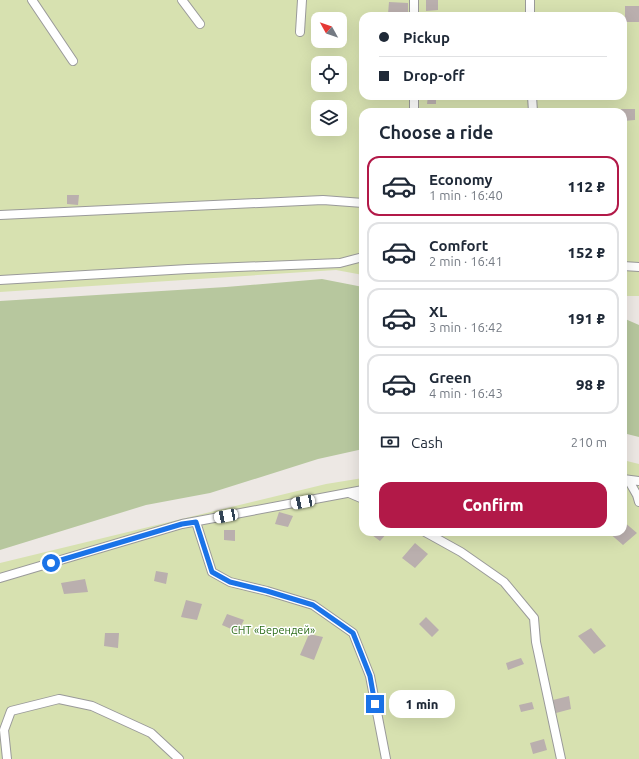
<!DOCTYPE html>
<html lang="en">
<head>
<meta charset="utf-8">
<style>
  :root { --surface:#fff; --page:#f2f2f3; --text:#1f2937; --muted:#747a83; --line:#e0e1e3; --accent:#b21948 }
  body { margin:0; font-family:Ubuntu,sans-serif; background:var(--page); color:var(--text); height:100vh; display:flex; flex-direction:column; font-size:15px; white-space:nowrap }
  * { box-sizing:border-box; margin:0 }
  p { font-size:13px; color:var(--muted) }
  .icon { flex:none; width:22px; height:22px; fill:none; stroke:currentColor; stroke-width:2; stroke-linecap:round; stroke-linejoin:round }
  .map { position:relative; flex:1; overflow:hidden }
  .sheet { position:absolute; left:359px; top:108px; width:268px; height:428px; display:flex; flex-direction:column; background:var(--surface); border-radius:12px; box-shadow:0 4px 16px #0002 }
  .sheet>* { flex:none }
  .hud { position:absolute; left:359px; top:12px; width:268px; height:88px; border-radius:12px; box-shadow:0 4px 16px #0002; display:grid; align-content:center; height:88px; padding:0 20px; background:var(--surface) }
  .needle { width:26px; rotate:310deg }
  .fabs { position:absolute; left:311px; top:12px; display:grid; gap:8px }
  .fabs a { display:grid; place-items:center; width:36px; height:36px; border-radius:8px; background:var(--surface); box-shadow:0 4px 16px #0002; font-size:20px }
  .end { position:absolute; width:18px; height:18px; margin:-9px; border:5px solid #1a73e8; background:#fff; box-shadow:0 0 0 2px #fff }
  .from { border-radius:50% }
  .bubble { position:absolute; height:28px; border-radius:12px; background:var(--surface); box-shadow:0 4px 16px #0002; font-size:13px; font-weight:800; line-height:28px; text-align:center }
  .car { position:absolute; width:12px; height:24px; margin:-12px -6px; border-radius:5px; box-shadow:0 0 3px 1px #0007; background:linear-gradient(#fff 24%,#345 0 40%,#fff 0 76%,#345 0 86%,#fff 0) }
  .hud b { display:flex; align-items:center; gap:14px; height:38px; font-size:15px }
  .hud b+b { border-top:1px solid var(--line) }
  .hud i { width:10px; height:10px; background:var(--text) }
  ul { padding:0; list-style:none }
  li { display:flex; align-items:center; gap:12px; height:60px; margin:0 8px 6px; padding:0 12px; border:2px solid var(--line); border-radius:12px }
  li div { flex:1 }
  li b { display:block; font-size:15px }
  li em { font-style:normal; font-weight:800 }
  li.current { border-color:var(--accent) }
  li>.icon { width:36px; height:36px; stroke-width:1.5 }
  h2 { padding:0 20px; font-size:18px; line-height:48px }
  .pay { display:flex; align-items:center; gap:10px; height:44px; padding:0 20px; font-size:15px }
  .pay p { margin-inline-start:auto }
  .button { display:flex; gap:8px; margin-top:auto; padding:8px 20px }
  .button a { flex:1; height:46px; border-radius:12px; background:var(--accent); color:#fff; font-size:16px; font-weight:800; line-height:46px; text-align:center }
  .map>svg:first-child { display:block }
  .grass { fill:#d7e1b0; fill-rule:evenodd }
  .forest { fill:#b7c79e }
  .building { fill:#baafae }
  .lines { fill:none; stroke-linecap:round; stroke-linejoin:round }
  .service-casing { stroke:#9a9a9a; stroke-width:10 }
  .service { stroke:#fff; stroke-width:8 }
  .route { stroke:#1a73e8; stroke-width:5 }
  .labels { text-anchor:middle; stroke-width:3; stroke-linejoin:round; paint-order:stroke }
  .park-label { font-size:11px; fill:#2c6d19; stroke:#fff }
</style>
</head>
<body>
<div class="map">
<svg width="639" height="759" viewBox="0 0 639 759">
  <rect width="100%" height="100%" fill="#ede8e4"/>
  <path class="grass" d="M 0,0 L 639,0 L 639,296 L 623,296 L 623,112 L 363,112 L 363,275 L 336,270 L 0,292 ZM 363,16 L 623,16 L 623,96 L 363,96 ZM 318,19 L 340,19 L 340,41 L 318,41 ZM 318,63 L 340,63 L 340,85 L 318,85 ZM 318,107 L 340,107 L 340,129 L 318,129 Z
    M 623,460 L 639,464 L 639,759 L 0,759 L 0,563 L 326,484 L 363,478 L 363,532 L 623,532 Z"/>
  <path class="forest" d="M 322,279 L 363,287 L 363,449 L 318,459 L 210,493 L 146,505 L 0,550 L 0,301 L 226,287 Z
    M 623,318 L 639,325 L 639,437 L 623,433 Z"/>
  <path class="building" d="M 426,0 L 438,0 L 438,10 L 426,11 Z
    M 389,2 L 408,3 L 408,14 L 388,14 Z
    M 625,6 L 639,6 L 639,22 L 625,22 Z
    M 428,96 L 436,96 L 436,104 L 427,104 Z
    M 621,109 L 635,109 L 635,120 L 623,121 L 623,112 L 621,112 Z
    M 67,195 L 79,195 L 78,205 L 67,204 Z
    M 279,512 L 293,516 L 288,527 L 275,524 Z
    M 623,521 L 637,533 L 623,545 L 608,532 L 623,532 Z
    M 224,530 L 235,530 L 235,541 L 224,540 Z
    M 368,532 L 388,532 L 380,541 Z
    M 415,543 L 428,554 L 415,568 L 402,558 Z
    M 156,571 L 168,573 L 166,584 L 154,581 Z
    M 85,579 L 88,592 L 64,594 L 61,583 Z
    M 186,600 L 202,604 L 197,620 L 181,617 Z
    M 227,614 L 244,620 L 238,632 L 222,625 Z
    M 426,617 L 439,630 L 432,637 L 419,624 Z
    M 591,628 L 606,646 L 594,654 L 578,636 Z
    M 105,633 L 119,633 L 118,648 L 104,646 Z
    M 309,634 L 323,637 L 314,660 L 300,655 Z
    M 521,658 L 524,664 L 508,670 L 506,663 Z
    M 569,696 L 571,709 L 556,713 L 553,700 Z
    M 532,702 L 534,709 L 521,712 L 519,705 Z
    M 544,739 L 547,750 L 533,754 L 530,743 Z"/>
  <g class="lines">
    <defs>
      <path id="service" d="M 32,0 L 73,61
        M 182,0 L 200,24
        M 414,0 L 414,16
        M 530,0 L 530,16
        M 300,32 L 302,0
        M 532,96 L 533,112
        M 414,112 L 414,96
        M 0,215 L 323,200 L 363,203
        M 623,266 L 639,267
        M 0,280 L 188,269 L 340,263 L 363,257
        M 623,479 L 639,481
        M 629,481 L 637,495 L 639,502
        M 349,493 L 363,499
        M 196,522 L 212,572 L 230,582 L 267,591 L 313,605 L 353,633 L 370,676 L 386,759
        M 425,532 L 461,552 L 504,582 L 534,618 L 536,642 L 561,759
        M 0,578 L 182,524 L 363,490
        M 7,759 L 4,730 L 11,711 L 59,699 L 92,706 L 151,733 L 179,759"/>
    </defs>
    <use href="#service" class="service-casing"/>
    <use href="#service" class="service"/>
  </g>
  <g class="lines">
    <path class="route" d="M 51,563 L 182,524 L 196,522 L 212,572 L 230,582 L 267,591 L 313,605 L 353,633 L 370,676 L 375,704"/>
  </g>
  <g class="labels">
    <g class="park-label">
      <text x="273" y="634">СНТ «Берендей»</text>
    </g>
  </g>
</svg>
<div class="fabs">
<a><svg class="needle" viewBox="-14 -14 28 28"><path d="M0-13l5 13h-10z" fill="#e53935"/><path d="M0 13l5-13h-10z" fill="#747a83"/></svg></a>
<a><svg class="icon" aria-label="locate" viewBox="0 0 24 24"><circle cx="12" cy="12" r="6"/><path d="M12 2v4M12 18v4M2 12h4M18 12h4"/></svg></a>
<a><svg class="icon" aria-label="layers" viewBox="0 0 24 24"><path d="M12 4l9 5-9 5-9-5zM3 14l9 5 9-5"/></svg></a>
</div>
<i class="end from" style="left:51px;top:563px"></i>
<i class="end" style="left:375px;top:704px"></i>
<div class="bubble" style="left:389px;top:690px;width:66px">1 min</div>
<i class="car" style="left:303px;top:502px;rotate:259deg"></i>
<i class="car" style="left:226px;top:516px;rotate:259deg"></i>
<div class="hud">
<b><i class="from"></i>Pickup</b>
<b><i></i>Drop-off</b>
</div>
<section class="sheet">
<h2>Choose a ride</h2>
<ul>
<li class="current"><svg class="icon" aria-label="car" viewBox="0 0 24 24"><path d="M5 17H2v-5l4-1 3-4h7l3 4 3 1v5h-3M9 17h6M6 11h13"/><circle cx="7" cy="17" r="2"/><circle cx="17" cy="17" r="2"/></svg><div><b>Economy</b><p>1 min · 16:40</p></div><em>112 ₽</em></li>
<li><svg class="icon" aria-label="car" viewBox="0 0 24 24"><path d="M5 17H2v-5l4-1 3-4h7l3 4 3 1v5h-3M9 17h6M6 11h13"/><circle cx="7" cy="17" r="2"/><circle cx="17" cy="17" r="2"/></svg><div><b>Comfort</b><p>2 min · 16:41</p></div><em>152 ₽</em></li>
<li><svg class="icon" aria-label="car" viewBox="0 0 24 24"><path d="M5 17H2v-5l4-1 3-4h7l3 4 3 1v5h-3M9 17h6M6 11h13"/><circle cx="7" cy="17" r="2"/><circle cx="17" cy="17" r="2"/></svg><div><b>XL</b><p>3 min · 16:42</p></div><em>191 ₽</em></li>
<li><svg class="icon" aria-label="car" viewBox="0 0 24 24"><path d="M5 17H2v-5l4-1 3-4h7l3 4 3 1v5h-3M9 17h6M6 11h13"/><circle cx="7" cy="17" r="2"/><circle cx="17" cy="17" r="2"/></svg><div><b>Green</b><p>4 min · 16:43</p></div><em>98 ₽</em></li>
</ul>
<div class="pay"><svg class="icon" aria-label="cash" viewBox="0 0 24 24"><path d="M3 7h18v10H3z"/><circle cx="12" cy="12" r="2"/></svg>Cash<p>210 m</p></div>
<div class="button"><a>Confirm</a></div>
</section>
</div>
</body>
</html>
